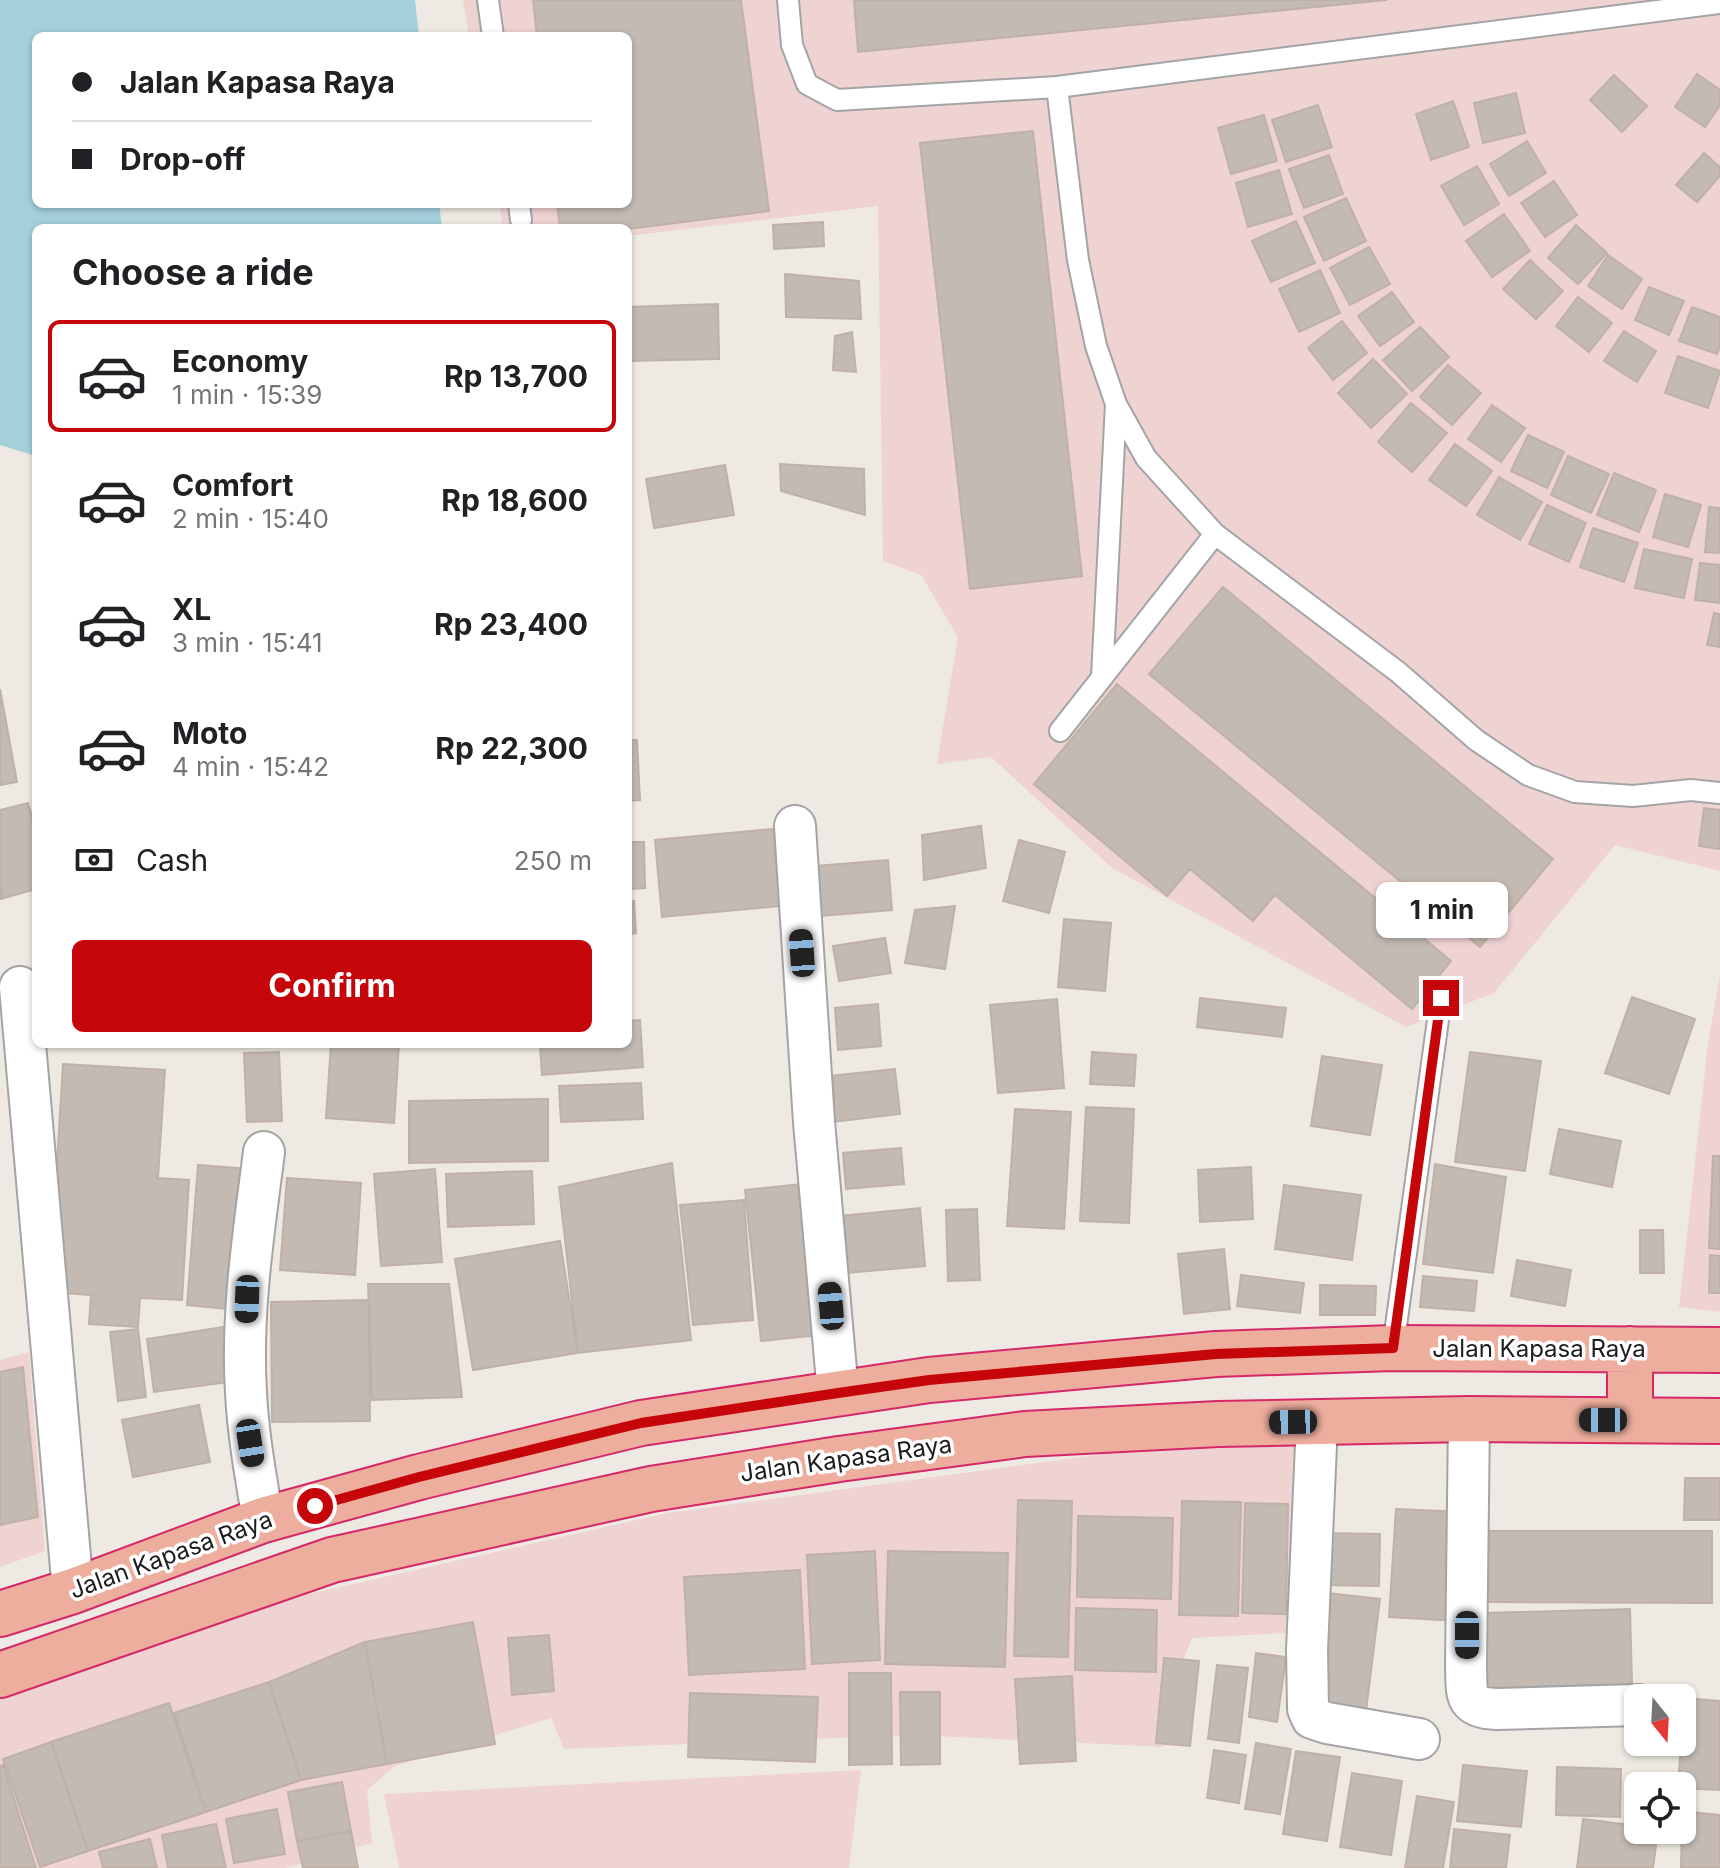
<!DOCTYPE html>
<html lang="en">
<head>
<meta charset="utf-8">
<style>
  :root { --surface:#fff; --page:#f6f6f6; --text:#202124; --muted:#757577; --line:#e0e0e0; --accent:#c6050a }
  body { margin:0; font-family:Inter,sans-serif; background:var(--page); color:var(--text); height:100vh; display:flex; flex-direction:column; font-size:30px; white-space:nowrap }
  * { box-sizing:border-box; margin:0 }
  p { font-size:26px; color:var(--muted) }
  .icon { flex:none; width:44px; height:44px; fill:none; stroke:currentColor; stroke-width:2; stroke-linecap:round; stroke-linejoin:round }
  .map { position:relative; flex:1; overflow:hidden }
  .drawer { position:absolute; left:32px; top:224px; width:600px; height:824px; display:flex; flex-direction:column; background:var(--surface); border-radius:12px; box-shadow:0 2px 6px #0004 }
  .drawer>* { flex:none }
  .hud { position:absolute; left:32px; top:32px; width:600px; height:176px; border-radius:12px; box-shadow:0 2px 6px #0004; display:grid; align-content:center; height:176px; padding:0 40px; background:var(--surface) }
  .needle { width:52px; rotate:162deg }
  .tools { position:absolute; left:1624px; top:1684px; display:grid; gap:16px }
  .tools a { display:grid; place-items:center; width:72px; height:72px; border-radius:12px; background:var(--surface); box-shadow:0 2px 6px #0004; font-size:40px }
  .end { position:absolute; width:36px; height:36px; margin:-18px; border:10px solid #c6050a; background:#fff; box-shadow:0 0 0 4px #fff }
  .from { border-radius:50% }
  .bubble { position:absolute; height:56px; border-radius:12px; background:var(--surface); box-shadow:0 2px 6px #0004; font-size:26px; font-weight:700; line-height:56px; text-align:center }
  .car { position:absolute; width:24px; height:48px; margin:-24px -12px; border-radius:10px; box-shadow:0 0 6px 2px #0007; background:linear-gradient(#222 24%,#8ab4d8 0 40%,#222 0 76%,#8ab4d8 0 86%,#222 0) }
  .hud b { display:flex; align-items:center; gap:28px; height:76px; font-size:30px }
  .hud b+b { border-top:2px solid var(--line) }
  .hud i { width:20px; height:20px; background:var(--text) }
  ul { padding:0; list-style:none }
  li { display:flex; align-items:center; gap:24px; height:112px; margin:0 16px 12px; padding:0 24px; border:4px solid transparent; border-radius:12px }
  li div { flex:1 }
  li b { display:block; font-size:30px }
  li em { font-style:normal; font-weight:700 }
  li.current { border-color:var(--accent) }
  li>.icon { width:72px; height:72px; stroke-width:1.5 }
  h2 { padding:0 40px; font-size:36px; line-height:96px }
  .pay { display:flex; align-items:center; gap:20px; height:88px; padding:0 40px; font-size:30px }
  .pay p { margin-inline-start:auto }
  .primary-button { display:flex; gap:16px; margin-top:auto; padding:16px 40px }
  .primary-button a { flex:1; height:92px; border-radius:12px; background:var(--accent); color:#fff; font-size:32px; font-weight:700; line-height:92px; text-align:center }
  .map>svg:first-child { display:block }
  .commercial { fill:#efd3d3 }
  .water { fill:#a4d0db }
  .building { fill:#c3bab3; stroke:#bfb1a6; stroke-width:2 }
  .lines { fill:none; stroke-linecap:round; stroke-linejoin:round }
  .service-casing { stroke:#a4a4a4; stroke-width:24 }
  .minor-casing { stroke:#a4a4a4; stroke-width:44 }
  .trunk-casing { stroke:#d42868; stroke-width:48 }
  .service { stroke:#fff; stroke-width:20 }
  .minor { stroke:#fff; stroke-width:40 }
  .trunk { stroke:#eeae9e; stroke-width:44 }
  .route { stroke:#c6050a; stroke-width:10 }
  .labels { text-anchor:middle; stroke-width:7; stroke-linejoin:round; paint-order:stroke }
  .street-label { font-size:24px; fill:#1d1d1d; stroke:#fff }
</style>
</head>
<body>
<div class="map">
<svg width="1720" height="1868" viewBox="0 0 1720 1868">
  <rect width="100%" height="100%" fill="#eeeae3"/>
  <path class="commercial" d="M 463,0 L 1720,0 L 1720,871 L 1615,845 L 1494,993 L 1406,1027 L 1112,868 L 991,757 L 937,764 L 958,637 L 921,575 L 883,561 L 878,206 L 628,236 L 628,228 L 503,228 L 499,204 L 628,204 L 628,36 L 469,36 Z
    M 1720,975 L 1720,1312 L 1679,1307 L 1708,1043 Z
    M 29,1352 L 45,1551 L 0,1567 L 0,1360 Z
    M 1310,1426 L 1304,1632 L 1192,1638 L 1177,1676 L 1164,1747 L 914,1735 L 564,1749 L 551,1718 L 395,1766 L 367,1790 L 372,1843 L 286,1868 L 0,1868 L 0,1690 L 208,1617 L 667,1513 Z
    M 861,1770 L 849,1868 L 399,1868 L 384,1794 Z"/>
  <path class="water" d="M 0,0 L 415,0 L 419,36 L 36,36 L 36,204 L 439,204 L 442,228 L 36,228 L 36,456 L 0,445 Z"/>
  <path class="building" d="M 533,0 L 741,0 L 769,211 L 628,229 L 560,228 L 557,204 L 628,204 L 628,36 L 537,36 Z
    M 854,0 L 1387,0 L 858,52 Z
    M 1697,74 L 1720,90 L 1720,105 L 1705,127 L 1675,107 Z
    M 1614,75 L 1647,106 L 1622,132 L 1590,100 Z
    M 1516,93 L 1525,133 L 1483,143 L 1474,103 Z
    M 1453,101 L 1469,147 L 1431,160 L 1416,114 Z
    M 1318,105 L 1332,147 L 1286,162 L 1272,120 Z
    M 1264,115 L 1277,161 L 1231,174 L 1218,128 Z
    M 1033,131 L 1082,576 L 970,589 L 920,143 Z
    M 1527,141 L 1546,173 L 1509,196 L 1490,164 Z
    M 1704,153 L 1720,167 L 1720,176 L 1697,202 L 1676,185 Z
    M 1329,155 L 1343,194 L 1304,208 L 1289,169 Z
    M 1477,166 L 1499,204 L 1464,225 L 1441,186 Z
    M 1279,170 L 1292,214 L 1248,227 L 1236,183 Z
    M 1554,181 L 1577,215 L 1545,237 L 1521,203 Z
    M 1346,198 L 1366,241 L 1324,261 L 1304,217 Z
    M 1504,214 L 1530,251 L 1492,277 L 1466,241 Z
    M 1296,221 L 1315,263 L 1271,282 L 1252,241 Z
    M 823,222 L 824,246 L 774,249 L 773,225 Z
    M 1576,225 L 1607,253 L 1578,284 L 1548,258 Z
    M 1369,247 L 1390,284 L 1350,305 L 1330,268 Z
    M 1608,255 L 1642,279 L 1622,309 L 1588,286 Z
    M 1530,260 L 1563,291 L 1536,319 L 1503,289 Z
    M 1320,270 L 1340,313 L 1299,332 L 1279,289 Z
    M 785,274 L 859,281 L 861,319 L 786,317 Z
    M 1649,287 L 1684,301 L 1669,335 L 1635,320 Z
    M 1392,292 L 1414,322 L 1380,346 L 1358,316 Z
    M 1578,297 L 1612,323 L 1589,352 L 1556,326 Z
    M 718,304 L 719,359 L 628,361 L 628,307 Z
    M 1692,307 L 1720,317 L 1720,347 L 1717,354 L 1679,341 Z
    M 1342,321 L 1367,353 L 1333,380 L 1308,348 Z
    M 1420,327 L 1449,357 L 1412,391 L 1383,360 Z
    M 1624,331 L 1656,351 L 1637,382 L 1604,361 Z
    M 852,332 L 856,372 L 833,370 L 835,336 Z
    M 1678,356 L 1720,371 L 1708,408 L 1665,393 Z
    M 1373,359 L 1407,394 L 1371,428 L 1338,393 Z
    M 1448,365 L 1481,393 L 1452,425 L 1420,397 Z
    M 1411,403 L 1447,433 L 1412,472 L 1378,442 Z
    M 1492,405 L 1525,428 L 1501,462 L 1468,439 Z
    M 1528,435 L 1564,452 L 1547,488 L 1511,471 Z
    M 1455,444 L 1492,471 L 1466,506 L 1429,480 Z
    M 1568,456 L 1609,474 L 1591,513 L 1551,495 Z
    M 780,464 L 864,469 L 865,515 L 781,491 Z
    M 725,465 L 734,515 L 654,528 L 646,479 Z
    M 1614,473 L 1656,490 L 1639,532 L 1597,515 Z
    M 1499,477 L 1542,502 L 1520,540 L 1477,515 Z
    M 1665,494 L 1701,505 L 1688,547 L 1653,537 Z
    M 1547,505 L 1586,523 L 1569,562 L 1529,544 Z
    M 1709,507 L 1720,508 L 1720,553 L 1705,552 Z
    M 1593,528 L 1638,543 L 1624,582 L 1580,567 Z
    M 1644,549 L 1692,559 L 1684,598 L 1635,588 Z
    M 1700,563 L 1720,565 L 1720,603 L 1695,600 Z
    M 1223,587 L 1553,859 L 1480,947 L 1149,674 Z
    M 1714,613 L 1720,614 L 1720,647 L 1707,645 Z
    M 1117,684 L 1451,961 L 1412,1009 L 1275,895 L 1253,921 L 1190,869 L 1167,896 L 1034,784 Z
    M 0,689 L 17,782 L 0,785 Z
    M 628,740 L 637,740 L 640,800 L 628,801 Z
    M 28,803 L 36,830 L 36,889 L 1,899 L 0,810 Z
    M 1704,808 L 1720,810 L 1720,849 L 1699,846 Z
    M 981,826 L 986,868 L 924,880 L 922,835 Z
    M 773,829 L 780,906 L 662,917 L 655,840 Z
    M 1019,840 L 1065,852 L 1049,913 L 1003,901 Z
    M 628,842 L 644,842 L 645,888 L 628,889 Z
    M 888,860 L 892,910 L 821,916 L 816,866 Z
    M 628,901 L 634,901 L 636,933 L 628,934 Z
    M 955,906 L 945,969 L 905,963 L 915,910 Z
    M 1064,919 L 1111,923 L 1105,991 L 1058,987 Z
    M 885,938 L 891,973 L 839,981 L 833,946 Z
    M 1632,997 L 1695,1019 L 1669,1094 L 1605,1073 Z
    M 1200,998 L 1286,1008 L 1282,1037 L 1197,1027 Z
    M 1057,999 L 1064,1088 L 998,1093 L 990,1005 Z
    M 878,1004 L 881,1046 L 838,1050 L 835,1008 Z
    M 640,1020 L 643,1067 L 542,1075 L 540,1044 L 628,1044 L 628,1021 Z
    M 331,1044 L 399,1044 L 394,1123 L 326,1118 Z
    M 279,1052 L 282,1121 L 247,1122 L 244,1053 Z
    M 1092,1052 L 1136,1055 L 1134,1086 L 1090,1084 Z
    M 1470,1052 L 1541,1061 L 1525,1171 L 1455,1162 Z
    M 1322,1056 L 1382,1065 L 1370,1135 L 1311,1126 Z
    M 63,1064 L 165,1070 L 158,1178 L 189,1180 L 182,1300 L 140,1298 L 138,1327 L 89,1324 L 91,1295 L 49,1292 Z
    M 895,1069 L 900,1114 L 825,1123 L 820,1077 Z
    M 641,1083 L 643,1119 L 561,1122 L 559,1086 Z
    M 548,1099 L 548,1161 L 409,1163 L 409,1101 Z
    M 1086,1107 L 1134,1109 L 1129,1223 L 1080,1221 Z
    M 1015,1109 L 1071,1112 L 1064,1229 L 1007,1226 Z
    M 1559,1129 L 1621,1141 L 1612,1187 L 1550,1174 Z
    M 901,1148 L 904,1184 L 846,1189 L 843,1153 Z
    M 1713,1156 L 1720,1156 L 1720,1249 L 1709,1248 Z
    M 672,1163 L 691,1340 L 578,1353 L 559,1187 Z
    M 1435,1164 L 1506,1177 L 1493,1273 L 1423,1264 Z
    M 198,1165 L 249,1169 L 238,1310 L 187,1305 Z
    M 1251,1167 L 1253,1219 L 1200,1222 L 1198,1170 Z
    M 435,1169 L 442,1262 L 381,1266 L 374,1174 Z
    M 532,1171 L 534,1224 L 448,1227 L 446,1174 Z
    M 287,1178 L 361,1183 L 355,1275 L 280,1270 Z
    M 801,1184 L 818,1335 L 761,1341 L 745,1190 Z
    M 1284,1185 L 1361,1195 L 1352,1260 L 1275,1249 Z
    M 744,1200 L 753,1320 L 693,1325 L 680,1205 Z
    M 920,1208 L 925,1266 L 835,1274 L 830,1217 Z
    M 977,1209 L 980,1280 L 948,1281 L 946,1210 Z
    M 1640,1230 L 1663,1230 L 1664,1273 L 1640,1273 Z
    M 560,1241 L 578,1353 L 473,1370 L 455,1259 Z
    M 1224,1249 L 1230,1309 L 1184,1314 L 1178,1254 Z
    M 1710,1255 L 1720,1256 L 1720,1293 L 1709,1293 Z
    M 1517,1260 L 1571,1270 L 1565,1306 L 1511,1296 Z
    M 1241,1275 L 1304,1283 L 1300,1313 L 1237,1306 Z
    M 1423,1276 L 1477,1281 L 1474,1311 L 1420,1307 Z
    M 368,1284 L 449,1284 L 462,1397 L 372,1400 Z
    M 1320,1285 L 1376,1286 L 1375,1315 L 1320,1315 Z
    M 369,1300 L 370,1421 L 272,1422 L 271,1302 Z
    M 230,1326 L 237,1381 L 154,1392 L 147,1339 Z
    M 138,1329 L 146,1397 L 118,1401 L 110,1332 Z
    M 23,1367 L 38,1517 L 0,1525 L 0,1372 Z
    M 199,1405 L 210,1462 L 133,1477 L 122,1420 Z
    M 1685,1478 L 1720,1478 L 1720,1520 L 1684,1520 Z
    M 1018,1500 L 1072,1501 L 1068,1657 L 1014,1656 Z
    M 1182,1501 L 1241,1502 L 1238,1616 L 1179,1615 Z
    M 1245,1503 L 1288,1504 L 1286,1614 L 1242,1613 Z
    M 1396,1509 L 1463,1512 L 1457,1621 L 1389,1617 Z
    M 1078,1516 L 1173,1518 L 1171,1599 L 1077,1597 Z
    M 1488,1531 L 1712,1531 L 1712,1603 L 1488,1602 Z
    M 1320,1533 L 1380,1534 L 1379,1586 L 1318,1585 Z
    M 875,1551 L 880,1660 L 812,1664 L 807,1555 Z
    M 888,1551 L 1008,1553 L 1005,1667 L 885,1664 Z
    M 800,1570 L 805,1669 L 689,1675 L 684,1577 Z
    M 1327,1593 L 1380,1599 L 1366,1711 L 1314,1704 Z
    M 1076,1608 L 1157,1610 L 1156,1672 L 1075,1670 Z
    M 1630,1609 L 1632,1684 L 1485,1688 L 1483,1613 Z
    M 473,1622 L 495,1744 L 387,1764 L 365,1642 Z
    M 549,1635 L 554,1691 L 512,1695 L 508,1638 Z
    M 365,1642 L 387,1764 L 301,1780 L 269,1682 Z
    M 1256,1653 L 1286,1657 L 1277,1722 L 1249,1717 Z
    M 1164,1658 L 1199,1661 L 1190,1746 L 1156,1743 Z
    M 1217,1665 L 1248,1668 L 1239,1743 L 1208,1739 Z
    M 849,1673 L 891,1673 L 892,1764 L 849,1765 Z
    M 1072,1676 L 1076,1761 L 1020,1764 L 1015,1679 Z
    M 269,1682 L 301,1780 L 206,1812 L 174,1713 Z
    M 900,1692 L 940,1692 L 940,1764 L 901,1765 Z
    M 690,1693 L 818,1697 L 815,1762 L 688,1757 Z
    M 1684,1698 L 1720,1701 L 1720,1790 L 1682,1788 L 1682,1786 L 1678,1786 Z
    M 169,1703 L 206,1812 L 88,1851 L 51,1742 Z
    M 51,1742 L 88,1851 L 40,1867 L 3,1759 Z
    M 1256,1743 L 1291,1749 L 1280,1814 L 1245,1809 Z
    M 1214,1750 L 1246,1755 L 1239,1803 L 1207,1798 Z
    M 1296,1751 L 1340,1757 L 1327,1841 L 1283,1834 Z
    M 3,1765 L 36,1868 L 0,1868 L 0,1766 Z
    M 1463,1765 L 1527,1771 L 1521,1827 L 1457,1821 Z
    M 1557,1767 L 1621,1769 L 1620,1817 L 1556,1815 Z
    M 1352,1773 L 1402,1781 L 1391,1855 L 1340,1847 Z
    M 342,1782 L 351,1831 L 297,1841 L 288,1792 Z
    M 1417,1796 L 1454,1802 L 1443,1868 L 1405,1868 Z
    M 277,1809 L 285,1854 L 234,1863 L 226,1819 Z
    M 1682,1811 L 1720,1815 L 1720,1868 L 1681,1868 Z
    M 1583,1819 L 1638,1826 L 1638,1830 L 1658,1830 L 1653,1868 L 1577,1868 Z
    M 216,1824 L 226,1868 L 168,1868 L 162,1835 Z
    M 1454,1829 L 1510,1835 L 1506,1868 L 1450,1868 Z
    M 351,1831 L 358,1868 L 303,1868 L 297,1841 Z
    M 150,1839 L 157,1868 L 103,1868 L 99,1852 Z"/>
  <g class="lines">
    <defs>
      <path id="service" d="M 488,0 L 493,36
        M 788,0 L 792,45 L 807,84 L 837,100 L 1057,87 L 1720,3
        M 1057,87 L 1078,260 L 1096,346 L 1116,404 L 1146,458 L 1215,534 L 1398,672 L 1476,740 L 1528,775 L 1575,792 L 1633,796 L 1691,790 L 1720,793
        M 519,204 L 521,220
        M 1102,677 L 1116,404
        M 1060,731 L 1215,534
        M 1393,1348 L 1441,998"/>
      <path id="minor" d="M 795,826 L 814,1122 L 838,1393
        M 20,987 L 73,1591
        M 1469,1419 L 1466,1666 C 1467,1694 1463,1708 1497,1709 L 1638,1705
        M 1317,1422 L 1307,1650 L 1308,1709 L 1312,1718 L 1327,1723 L 1419,1739
        M 263,1520 C 256,1478 248,1435 246,1392 C 241,1311 254,1231 264,1152"/>
      <path id="trunk" d="M 1630,1420 L 1630,1349
        M 0,1614 L 73,1591 L 263,1520 L 419,1477 L 641,1423 L 929,1380 L 1216,1354 L 1393,1348 L 1720,1350
        M 0,1675 L 332,1560 L 651,1489 L 839,1459 L 1025,1434 L 1218,1424 L 1469,1419 L 1720,1421"/>
    </defs>
    <use href="#service" class="service-casing"/>
    <use href="#minor" class="minor-casing"/>
    <use href="#trunk" class="trunk-casing"/>
    <use href="#service" class="service"/>
    <use href="#minor" class="minor"/>
    <use href="#trunk" class="trunk"/>
  </g>
  <g class="lines">
    <path class="route" d="M 315,1506 L 419,1477 L 641,1423 L 838,1393 L 929,1380 L 1216,1354 L 1393,1348 L 1441,998"/>
  </g>
  <g class="labels">
    <g class="street-label">
      <text x="1539" y="1357">Jalan Kapasa Raya</text>
      <text transform="translate(846 1459) rotate(-8)" y="8">Jalan Kapasa Raya</text>
      <text transform="translate(171 1555) rotate(-20)" y="8">Jalan Kapasa Raya</text>
    </g>
  </g>
</svg>
<div class="tools">
<a><svg class="needle" viewBox="-14 -14 28 28"><path d="M0-13l5 13h-10z" fill="#e53935"/><path d="M0 13l5-13h-10z" fill="#757577"/></svg></a>
<a><svg class="icon" aria-label="locate" viewBox="0 0 24 24"><circle cx="12" cy="12" r="6"/><path d="M12 2v4M12 18v4M2 12h4M18 12h4"/></svg></a>
</div>
<i class="end from" style="left:315px;top:1506px"></i>
<i class="end" style="left:1441px;top:998px"></i>
<div class="bubble" style="left:1376px;top:882px;width:132px">1 min</div>
<i class="car" style="left:802px;top:953px;rotate:356deg"></i>
<i class="car" style="left:247px;top:1299px;rotate:182deg"></i>
<i class="car" style="left:831px;top:1306px;rotate:355deg"></i>
<i class="car" style="left:1603px;top:1420px;rotate:270deg"></i>
<i class="car" style="left:1293px;top:1422px;rotate:269deg"></i>
<i class="car" style="left:250px;top:1443px;rotate:171deg"></i>
<i class="car" style="left:1467px;top:1635px;rotate:180deg"></i>
<div class="hud">
<b><i class="from"></i>Jalan Kapasa Raya</b>
<b><i></i>Drop-off</b>
</div>
<section class="drawer">
<h2>Choose a ride</h2>
<ul>
<li class="current"><svg class="icon" aria-label="car" viewBox="0 0 24 24"><path d="M5 17H2v-5l4-1 3-4h7l3 4 3 1v5h-3M9 17h6M6 11h13"/><circle cx="7" cy="17" r="2"/><circle cx="17" cy="17" r="2"/></svg><div><b>Economy</b><p>1 min · 15:39</p></div><em>Rp 13,700</em></li>
<li><svg class="icon" aria-label="car" viewBox="0 0 24 24"><path d="M5 17H2v-5l4-1 3-4h7l3 4 3 1v5h-3M9 17h6M6 11h13"/><circle cx="7" cy="17" r="2"/><circle cx="17" cy="17" r="2"/></svg><div><b>Comfort</b><p>2 min · 15:40</p></div><em>Rp 18,600</em></li>
<li><svg class="icon" aria-label="car" viewBox="0 0 24 24"><path d="M5 17H2v-5l4-1 3-4h7l3 4 3 1v5h-3M9 17h6M6 11h13"/><circle cx="7" cy="17" r="2"/><circle cx="17" cy="17" r="2"/></svg><div><b>XL</b><p>3 min · 15:41</p></div><em>Rp 23,400</em></li>
<li><svg class="icon" aria-label="car" viewBox="0 0 24 24"><path d="M5 17H2v-5l4-1 3-4h7l3 4 3 1v5h-3M9 17h6M6 11h13"/><circle cx="7" cy="17" r="2"/><circle cx="17" cy="17" r="2"/></svg><div><b>Moto</b><p>4 min · 15:42</p></div><em>Rp 22,300</em></li>
</ul>
<div class="pay"><svg class="icon" aria-label="cash" viewBox="0 0 24 24"><path d="M3 7h18v10H3z"/><circle cx="12" cy="12" r="2"/></svg>Cash<p>250 m</p></div>
<div class="primary-button"><a>Confirm</a></div>
</section>
</div>
</body>
</html>
